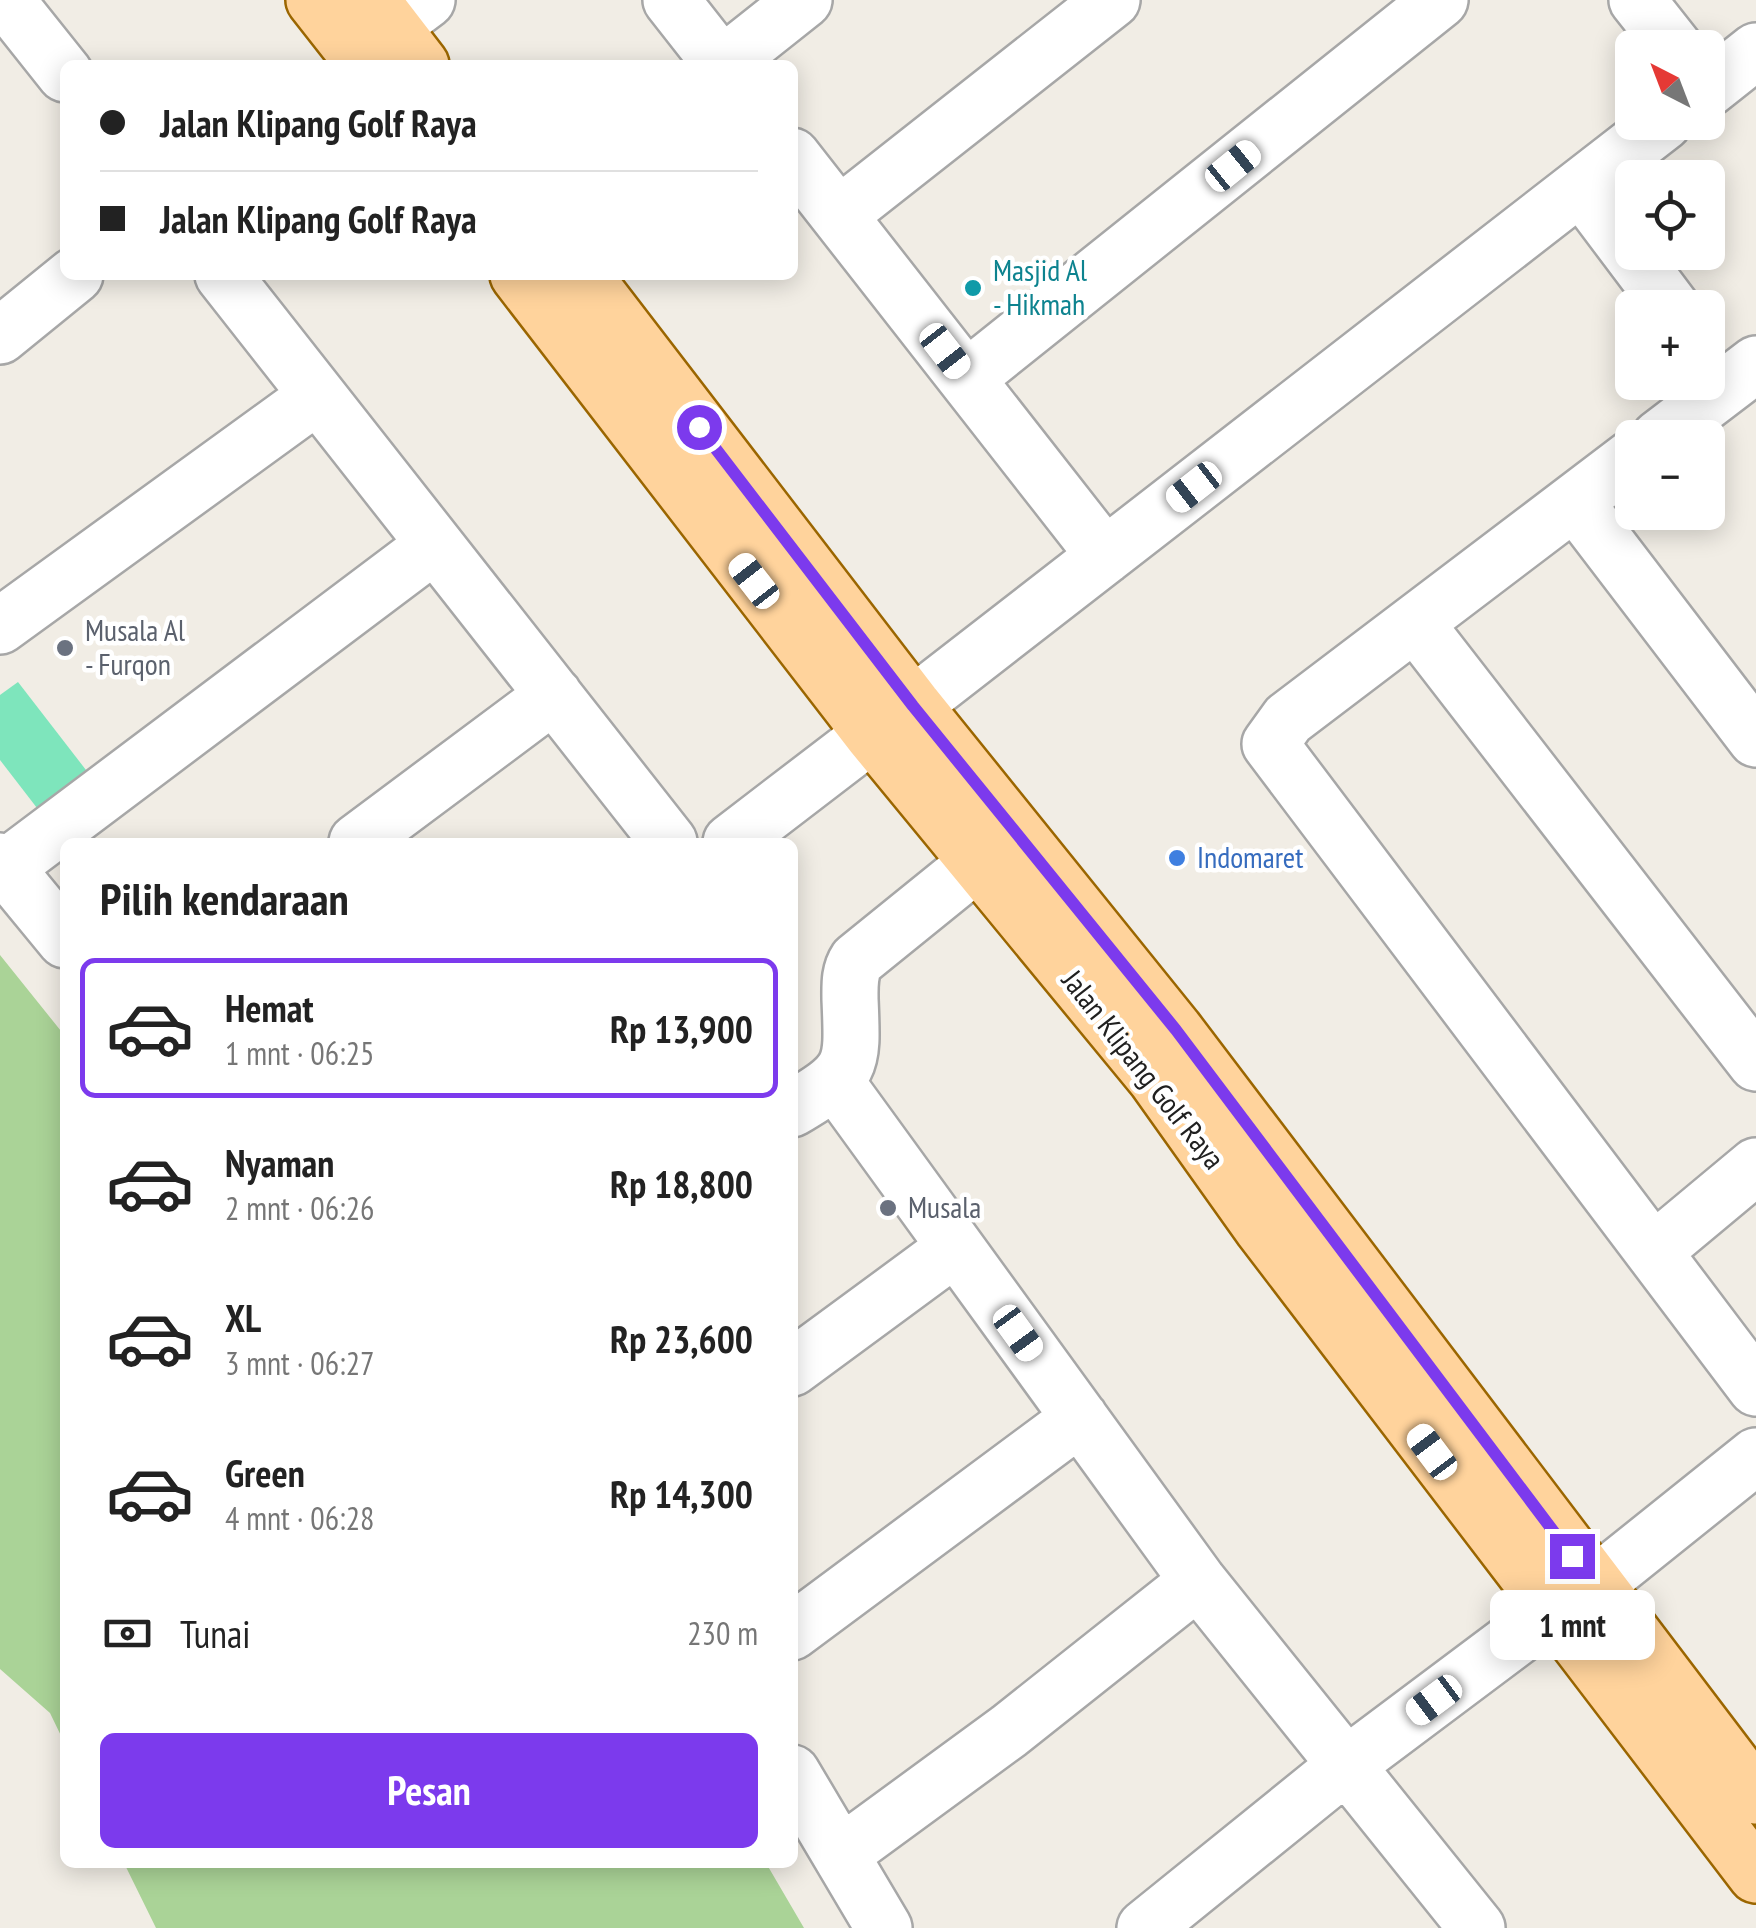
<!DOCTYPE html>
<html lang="id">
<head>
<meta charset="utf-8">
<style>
  :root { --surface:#fff; --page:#f2f2f2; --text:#222; --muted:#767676; --line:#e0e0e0; --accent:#7c3aed }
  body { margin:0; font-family:"PT Sans Narrow",sans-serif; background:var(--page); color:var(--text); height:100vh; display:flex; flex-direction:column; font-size:38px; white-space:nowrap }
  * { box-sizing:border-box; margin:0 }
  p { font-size:32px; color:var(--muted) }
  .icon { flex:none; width:55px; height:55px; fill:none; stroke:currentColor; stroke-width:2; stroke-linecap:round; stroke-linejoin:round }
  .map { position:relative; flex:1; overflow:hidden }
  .sheet { position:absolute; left:60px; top:838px; width:738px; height:1030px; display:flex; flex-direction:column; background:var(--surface); border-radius:15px; box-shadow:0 5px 25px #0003 }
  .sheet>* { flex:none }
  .banner { position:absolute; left:60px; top:60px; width:738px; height:220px; border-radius:15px; box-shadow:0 5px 25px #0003; display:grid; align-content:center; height:220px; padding:0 40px; background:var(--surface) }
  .needle { width:65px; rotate:318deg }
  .controls { position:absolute; left:1615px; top:30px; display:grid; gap:20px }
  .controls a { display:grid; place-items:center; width:110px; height:110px; border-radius:15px; background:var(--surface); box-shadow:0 5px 25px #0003; font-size:50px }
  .end { position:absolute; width:45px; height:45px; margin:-22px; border:12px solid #7c3aed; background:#fff; box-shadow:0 0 0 5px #fff }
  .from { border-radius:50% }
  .bubble { position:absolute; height:70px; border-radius:15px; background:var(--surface); box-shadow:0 5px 25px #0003; font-size:32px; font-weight:800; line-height:70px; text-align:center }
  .car { position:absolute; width:30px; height:60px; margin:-30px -15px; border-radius:12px; box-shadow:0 0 8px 2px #0007; background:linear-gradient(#fff 24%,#345 0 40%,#fff 0 76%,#345 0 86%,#fff 0) }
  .banner b { display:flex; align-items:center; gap:35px; height:95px; font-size:38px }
  .banner b+b { border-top:2px solid var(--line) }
  .banner i { width:25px; height:25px; background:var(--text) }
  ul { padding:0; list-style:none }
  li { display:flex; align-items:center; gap:30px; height:140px; margin:0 20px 15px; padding:0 20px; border:5px solid transparent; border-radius:15px }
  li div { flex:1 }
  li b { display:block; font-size:38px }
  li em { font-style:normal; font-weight:800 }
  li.active { border-color:var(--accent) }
  li>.icon { width:90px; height:90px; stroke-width:1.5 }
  h2 { padding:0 40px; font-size:45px; line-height:120px }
  .pay { display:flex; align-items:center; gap:25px; height:110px; padding:0 40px; font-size:38px }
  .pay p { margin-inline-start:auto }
  .button { display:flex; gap:20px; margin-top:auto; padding:20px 40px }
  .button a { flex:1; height:115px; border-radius:15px; background:var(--accent); color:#fff; font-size:40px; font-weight:800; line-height:115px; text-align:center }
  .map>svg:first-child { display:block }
  .forest { fill:#aad397 }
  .pitch { fill:#7ee5bc }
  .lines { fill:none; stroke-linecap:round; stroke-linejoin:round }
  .minor-casing { stroke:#a7a7a7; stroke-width:60 }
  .major-casing { stroke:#9b6600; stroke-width:60 }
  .minor { stroke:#fff; stroke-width:55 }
  .major { stroke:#ffd39c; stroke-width:55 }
  .route { stroke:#7c3aed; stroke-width:12 }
  .culture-dot { fill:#0f9aa8; stroke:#fff; stroke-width:4 }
  .worship-dot { fill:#6b7280; stroke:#fff; stroke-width:4 }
  .shop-dot { fill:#3f7fe0; stroke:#fff; stroke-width:4 }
  .labels { text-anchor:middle; stroke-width:9; stroke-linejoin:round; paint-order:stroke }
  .culture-label { font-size:30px; fill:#0d838f; stroke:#fff; text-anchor:start }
  .worship-label { font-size:30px; fill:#5b616d; stroke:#fff; text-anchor:start }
  .shop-label { font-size:30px; fill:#366cbe; stroke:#fff; text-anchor:start }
  .street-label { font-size:30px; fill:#202020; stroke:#fff }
</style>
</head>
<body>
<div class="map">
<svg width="1756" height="1928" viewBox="0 0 1756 1928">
  <rect width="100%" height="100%" fill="#f1ede5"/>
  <path class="forest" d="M 0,955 L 65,1036 L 65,1744 L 50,1713 L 0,1669 Z
    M 124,1863 L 766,1863 L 804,1928 L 156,1928 Z"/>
  <path class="pitch" d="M 18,682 L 86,770 L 37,808 L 0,760 L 0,695 Z"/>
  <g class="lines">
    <defs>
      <path id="minor" d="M 6,0 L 65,74
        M 671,0 L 722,65 L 804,0
        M 1637,0 L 1675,48
        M 391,27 L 427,0
        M 1708,89 L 1756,51
        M 792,156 L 1105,556
        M 1581,187 L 1672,308
        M 839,215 L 1112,0
        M 223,275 L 669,842
        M 0,336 L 75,275
        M 967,378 L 1440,0
        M 1659,438 L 1756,364
        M 1632,458 L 1288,719 L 1270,744 L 1756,1388
        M 1575,502 L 1756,739
        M 1416,624 L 1756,1063
        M 0,626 L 317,396
        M 913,705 L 1664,122
        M 357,842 L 554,695
        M 731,842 L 872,734
        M 0,861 L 65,940
        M 5,868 L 433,546
        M 835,1081 L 1198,1581 L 1477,1928
        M 792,1109 C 854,1072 853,1069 850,999 C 850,985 849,972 857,960 L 978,862
        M 1654,1251 L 1756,1166
        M 792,1368 L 955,1248
        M 1595,1585 L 1756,1456
        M 792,1632 L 1080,1418
        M 792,1773 L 884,1928
        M 841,1854 L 1009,1731 L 1198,1581
        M 1145,1928 L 1344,1767 L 1552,1611"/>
      <path id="major" d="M 314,0 L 365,65
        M 371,0 L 421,65
        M 518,275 L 872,734 L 1156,1079 L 1262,1228 L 1756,1875
        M 583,275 L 913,705 L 1175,1030 L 1756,1796"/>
    </defs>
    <use href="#minor" class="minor-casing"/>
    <use href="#major" class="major-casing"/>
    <use href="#minor" class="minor"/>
    <use href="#major" class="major"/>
  </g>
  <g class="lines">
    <path class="route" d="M 699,427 L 913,706 L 1176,1030 L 1572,1556"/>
  </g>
  <circle class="culture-dot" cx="973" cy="288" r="10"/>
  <g class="worship-dot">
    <circle cx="65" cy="648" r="10"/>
    <circle cx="888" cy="1208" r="10"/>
  </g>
  <circle class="shop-dot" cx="1177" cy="858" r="10"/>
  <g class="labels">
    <g class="culture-label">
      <text x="993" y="281">Masjid Al<tspan x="993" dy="34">- Hikmah</tspan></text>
    </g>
    <g class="worship-label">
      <text x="85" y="641">Musala Al<tspan x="85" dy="34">- Furqon</tspan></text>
      <text x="908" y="1218">Musala</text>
    </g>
    <g class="shop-label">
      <text x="1197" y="868">Indomaret</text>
    </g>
    <g class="street-label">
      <text transform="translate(1143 1070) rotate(52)" y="10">Jalan Klipang Golf Raya</text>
    </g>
  </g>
</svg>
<div class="controls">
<a><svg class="needle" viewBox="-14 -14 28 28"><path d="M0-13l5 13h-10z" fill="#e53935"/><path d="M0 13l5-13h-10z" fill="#767676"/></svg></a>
<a><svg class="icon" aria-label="locate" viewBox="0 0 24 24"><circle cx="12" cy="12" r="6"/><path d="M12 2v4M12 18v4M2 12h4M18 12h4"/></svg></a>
<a>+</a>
<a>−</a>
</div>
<i class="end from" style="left:699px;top:427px"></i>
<i class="end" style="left:1572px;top:1556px"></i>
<div class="bubble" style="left:1490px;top:1590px;width:165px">1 mnt</div>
<i class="car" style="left:1233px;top:166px;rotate:51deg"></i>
<i class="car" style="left:945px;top:351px;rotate:142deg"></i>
<i class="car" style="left:1194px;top:487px;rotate:232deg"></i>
<i class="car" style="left:754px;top:581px;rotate:322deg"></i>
<i class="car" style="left:1018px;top:1333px;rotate:144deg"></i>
<i class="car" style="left:1432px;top:1452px;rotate:323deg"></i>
<i class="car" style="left:1434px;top:1700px;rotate:233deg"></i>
<div class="banner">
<b><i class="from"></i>Jalan Klipang Golf Raya</b>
<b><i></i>Jalan Klipang Golf Raya</b>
</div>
<section class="sheet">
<h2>Pilih kendaraan</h2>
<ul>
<li class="active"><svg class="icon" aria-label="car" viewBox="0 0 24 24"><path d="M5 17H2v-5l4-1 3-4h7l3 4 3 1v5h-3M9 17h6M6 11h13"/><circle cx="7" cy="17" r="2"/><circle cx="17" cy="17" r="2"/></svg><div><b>Hemat</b><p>1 mnt · 06:25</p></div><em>Rp 13,900</em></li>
<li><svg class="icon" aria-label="car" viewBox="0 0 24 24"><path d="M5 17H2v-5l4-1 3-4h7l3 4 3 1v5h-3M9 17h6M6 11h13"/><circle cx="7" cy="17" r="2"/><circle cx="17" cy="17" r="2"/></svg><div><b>Nyaman</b><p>2 mnt · 06:26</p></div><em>Rp 18,800</em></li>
<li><svg class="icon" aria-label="car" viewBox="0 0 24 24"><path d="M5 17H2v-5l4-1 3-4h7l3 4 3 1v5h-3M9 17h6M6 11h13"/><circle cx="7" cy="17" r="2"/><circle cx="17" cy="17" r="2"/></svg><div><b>XL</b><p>3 mnt · 06:27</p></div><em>Rp 23,600</em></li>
<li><svg class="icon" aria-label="car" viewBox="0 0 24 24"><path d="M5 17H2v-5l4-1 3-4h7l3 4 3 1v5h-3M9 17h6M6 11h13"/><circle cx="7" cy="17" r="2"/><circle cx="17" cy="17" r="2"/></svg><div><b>Green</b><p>4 mnt · 06:28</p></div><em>Rp 14,300</em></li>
</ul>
<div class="pay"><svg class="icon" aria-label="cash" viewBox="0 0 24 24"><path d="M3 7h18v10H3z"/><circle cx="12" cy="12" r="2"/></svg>Tunai<p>230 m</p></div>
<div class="button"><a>Pesan</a></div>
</section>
</div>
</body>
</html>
